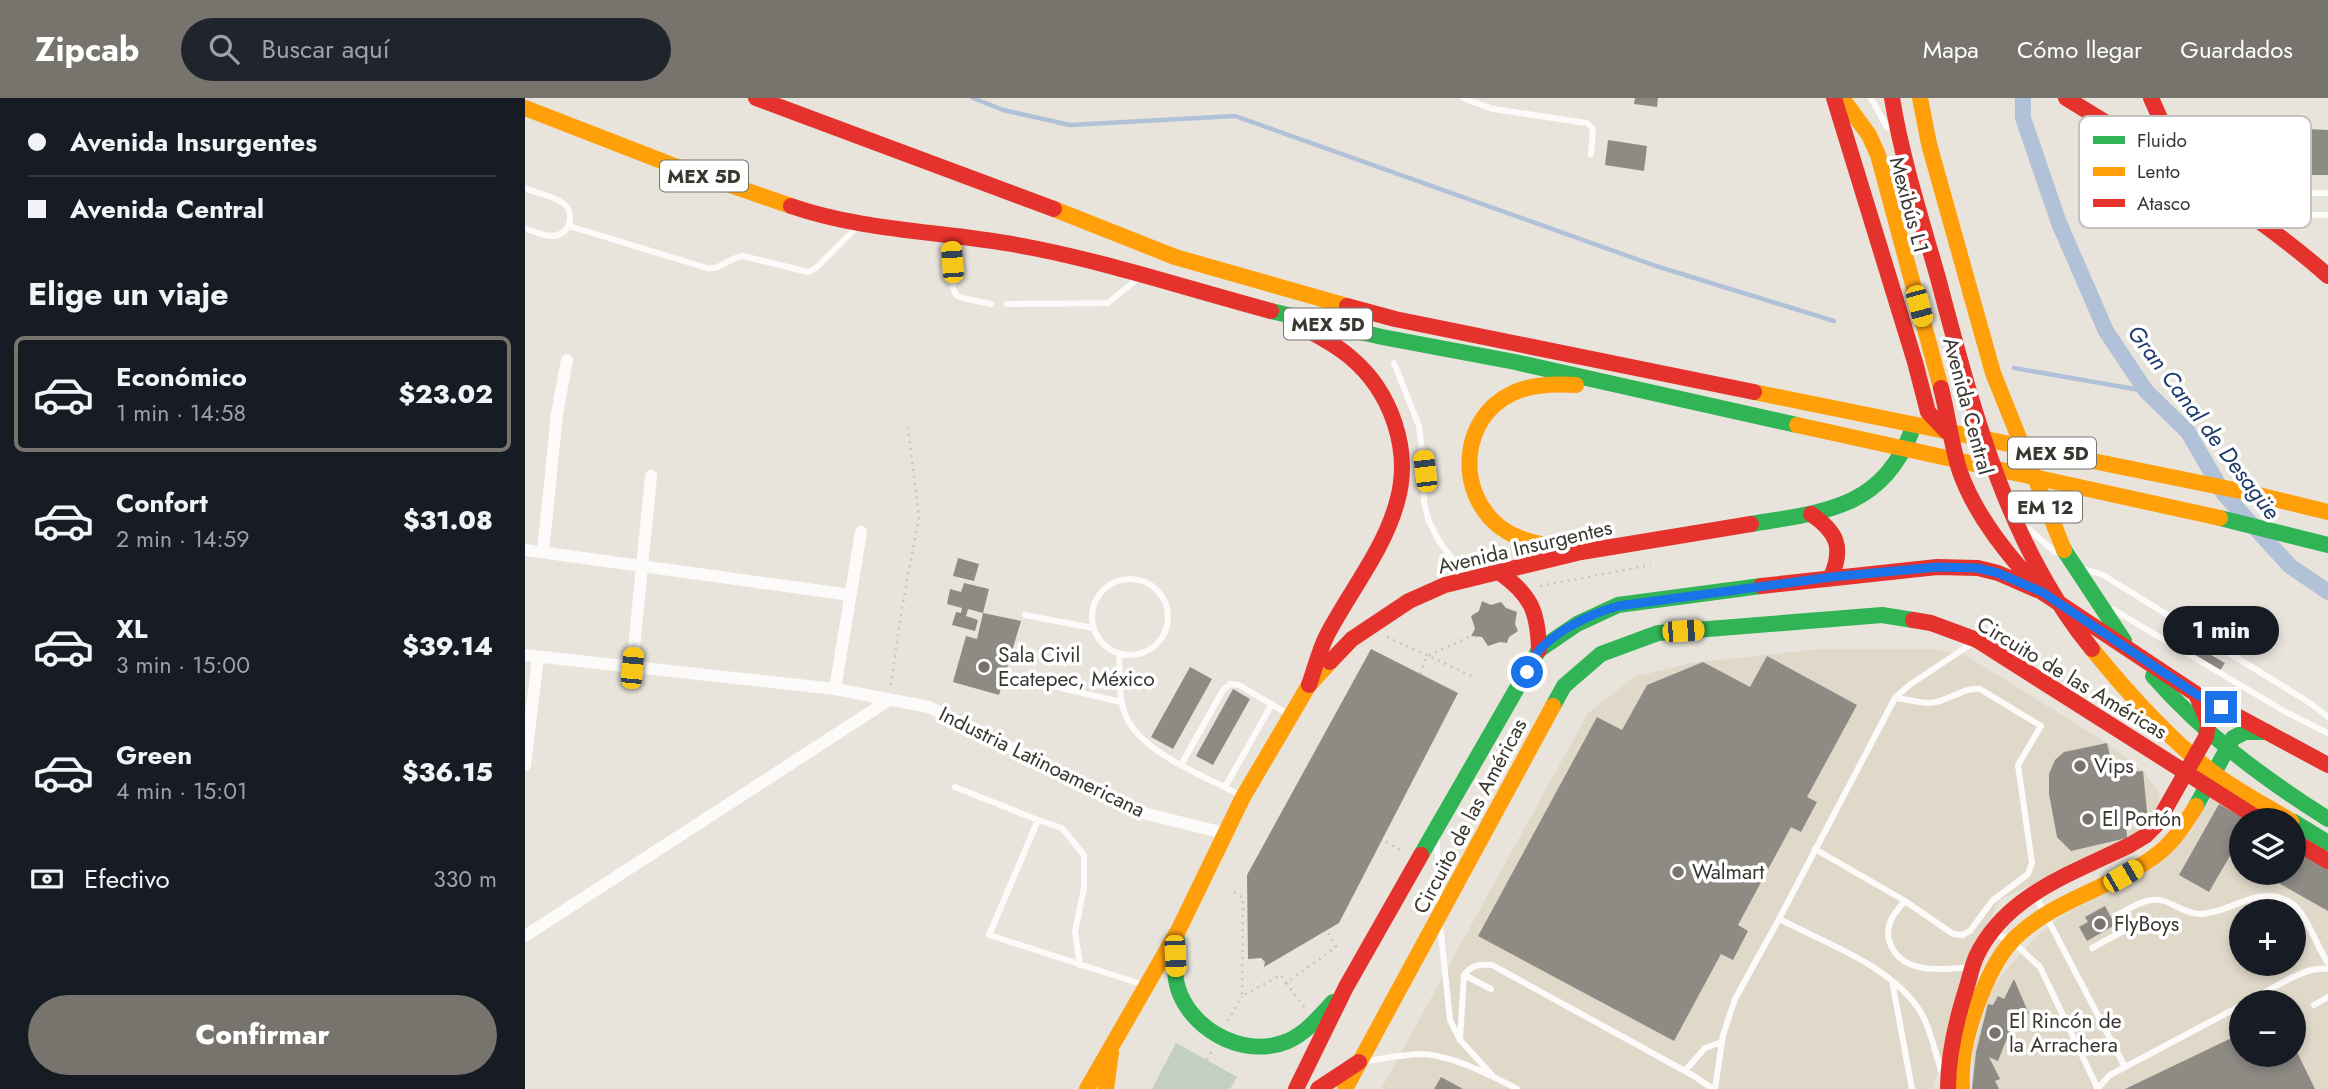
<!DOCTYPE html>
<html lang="es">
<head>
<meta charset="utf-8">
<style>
  :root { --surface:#171b24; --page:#20242c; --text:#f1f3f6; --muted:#9ea1a6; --line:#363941; --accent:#77746d }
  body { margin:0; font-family:Jost,sans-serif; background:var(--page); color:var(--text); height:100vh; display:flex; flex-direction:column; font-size:26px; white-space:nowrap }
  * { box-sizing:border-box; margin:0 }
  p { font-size:23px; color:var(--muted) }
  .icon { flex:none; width:38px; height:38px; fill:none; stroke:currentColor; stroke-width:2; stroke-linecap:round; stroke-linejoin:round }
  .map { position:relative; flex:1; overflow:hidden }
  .side { display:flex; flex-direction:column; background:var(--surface); width:525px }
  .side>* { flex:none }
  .hud { display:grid; align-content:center; height:154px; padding:0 28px; background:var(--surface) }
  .fabs { position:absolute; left:1704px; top:710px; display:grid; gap:14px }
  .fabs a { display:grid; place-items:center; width:77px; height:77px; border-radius:50%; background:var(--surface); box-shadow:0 4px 10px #0003; font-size:35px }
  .end { position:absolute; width:32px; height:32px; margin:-16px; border:9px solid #1a73e8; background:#fff; box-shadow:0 0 0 4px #fff }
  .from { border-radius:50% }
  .bubble { position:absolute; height:49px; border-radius:24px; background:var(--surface); box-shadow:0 4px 10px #0003; font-size:23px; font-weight:800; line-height:49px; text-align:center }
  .car { position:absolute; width:21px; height:42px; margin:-21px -10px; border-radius:9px; box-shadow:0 0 5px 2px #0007; background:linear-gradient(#f5c518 24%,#345 0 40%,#f5c518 0 76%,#345 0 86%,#f5c518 0) }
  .hud b { display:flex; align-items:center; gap:24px; height:66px; font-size:26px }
  .hud b+b { border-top:2px solid var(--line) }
  .hud i { width:18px; height:18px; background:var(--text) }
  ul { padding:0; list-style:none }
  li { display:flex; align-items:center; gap:21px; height:116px; margin:0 14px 10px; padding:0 14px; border:4px solid transparent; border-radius:10px }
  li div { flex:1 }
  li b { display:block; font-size:26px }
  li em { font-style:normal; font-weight:800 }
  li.active { border-color:var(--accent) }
  li>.icon { width:63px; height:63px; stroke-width:1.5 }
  h2 { padding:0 28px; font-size:32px; line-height:84px }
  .pay { display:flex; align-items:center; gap:18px; height:77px; padding:0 28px; font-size:26px }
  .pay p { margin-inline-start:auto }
  .action { display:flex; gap:14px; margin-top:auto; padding:14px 28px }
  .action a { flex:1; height:80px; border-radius:42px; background:var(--accent); color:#fff; font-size:28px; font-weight:800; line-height:80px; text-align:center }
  header { display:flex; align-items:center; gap:42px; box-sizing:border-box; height:98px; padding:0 35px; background:var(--accent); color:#fff }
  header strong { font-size:33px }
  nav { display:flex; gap:38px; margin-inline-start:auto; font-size:24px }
  .search { width:490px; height:63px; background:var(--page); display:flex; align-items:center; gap:18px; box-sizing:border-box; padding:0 24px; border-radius:38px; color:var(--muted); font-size:26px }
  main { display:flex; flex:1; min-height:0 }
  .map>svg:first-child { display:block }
  .built { fill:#e0d9ca; fill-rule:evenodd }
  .green { fill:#c3cfbf }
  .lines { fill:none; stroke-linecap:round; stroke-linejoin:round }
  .stream { stroke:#b1c1d8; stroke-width:4.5 }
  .canal { stroke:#b1c1d8; stroke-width:16 }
  .building { fill:#8e8b85 }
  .path { stroke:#c6c4c1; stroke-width:2.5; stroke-dasharray:2 5; stroke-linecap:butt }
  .lane { stroke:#fcfbfa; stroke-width:6 }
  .street { stroke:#fcfbfa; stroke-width:12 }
  .fast { stroke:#30b455; stroke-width:16 }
  .slow { stroke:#ff9f0a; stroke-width:16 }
  .jam { stroke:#e5322d; stroke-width:16 }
  .route { stroke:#1a73e8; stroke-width:9 }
  .poi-dot { fill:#77746d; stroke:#fff; stroke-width:2.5 }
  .labels { text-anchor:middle; stroke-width:7; stroke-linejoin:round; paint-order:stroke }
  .shield { fill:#fff; stroke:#75736f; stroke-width:2 }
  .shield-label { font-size:19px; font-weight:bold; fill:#3a3731 }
  .street-label { font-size:21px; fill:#3a3731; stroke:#fff }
  .poi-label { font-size:21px; fill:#3a3731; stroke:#fff; text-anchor:start }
  .water-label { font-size:23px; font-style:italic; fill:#1d3b6b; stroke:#fff }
  .key { fill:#fff; stroke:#c4c3c1; stroke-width:2 }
  .key-label { font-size:19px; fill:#3a3731 }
</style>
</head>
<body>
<header>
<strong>Zipcab</strong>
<div class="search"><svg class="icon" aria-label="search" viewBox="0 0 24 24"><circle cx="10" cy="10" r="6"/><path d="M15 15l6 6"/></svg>Buscar aquí</div>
<nav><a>Mapa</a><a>Cómo llegar</a><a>Guardados</a></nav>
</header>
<main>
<section class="side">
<div class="hud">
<b><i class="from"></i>Avenida Insurgentes</b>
<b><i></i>Avenida Central</b>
</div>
<h2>Elige un viaje</h2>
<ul>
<li class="active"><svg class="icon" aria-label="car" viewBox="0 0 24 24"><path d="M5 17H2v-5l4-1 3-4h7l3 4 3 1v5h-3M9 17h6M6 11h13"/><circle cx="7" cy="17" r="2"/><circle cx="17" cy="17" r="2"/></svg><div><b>Económico</b><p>1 min · 14:58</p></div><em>$23.02</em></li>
<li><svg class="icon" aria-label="car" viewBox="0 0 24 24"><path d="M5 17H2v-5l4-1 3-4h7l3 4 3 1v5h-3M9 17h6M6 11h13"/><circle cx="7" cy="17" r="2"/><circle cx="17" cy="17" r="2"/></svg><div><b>Confort</b><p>2 min · 14:59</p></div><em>$31.08</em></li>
<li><svg class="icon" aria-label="car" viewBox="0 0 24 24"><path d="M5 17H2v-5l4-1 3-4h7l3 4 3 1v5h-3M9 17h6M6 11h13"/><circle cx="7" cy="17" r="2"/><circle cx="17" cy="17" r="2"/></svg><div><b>XL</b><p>3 min · 15:00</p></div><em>$39.14</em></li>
<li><svg class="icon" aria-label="car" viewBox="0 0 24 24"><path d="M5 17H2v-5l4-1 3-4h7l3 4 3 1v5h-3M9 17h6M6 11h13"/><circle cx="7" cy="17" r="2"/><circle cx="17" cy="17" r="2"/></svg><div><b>Green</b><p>4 min · 15:01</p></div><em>$36.15</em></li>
</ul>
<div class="pay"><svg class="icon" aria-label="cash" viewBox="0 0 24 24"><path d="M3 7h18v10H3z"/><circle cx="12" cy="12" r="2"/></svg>Efectivo<p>330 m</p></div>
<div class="action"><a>Confirmar</a></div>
</section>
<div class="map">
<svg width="1803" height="991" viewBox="0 0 1803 991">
  <rect width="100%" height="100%" fill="#e8e4dc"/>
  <path class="built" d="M 1295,551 L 1404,551 L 1440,557 L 1582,645 L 1618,673 L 1635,695 L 1629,719 L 1607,738 L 1475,802 L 1443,862 L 1408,991 L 856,991 L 1063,615 L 1109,579 L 1166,565 Z
    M 1686,699 L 1717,723 L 1717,775 L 1769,775 L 1803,769 L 1803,991 L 1447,991 L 1448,954 L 1463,900 L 1478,875 L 1511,839 L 1538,817 L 1620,773 L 1664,735 ZM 1717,814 L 1769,814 L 1769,866 L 1717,866 ZM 1717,905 L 1769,905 L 1769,957 L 1717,957 Z"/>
  <path class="green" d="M 651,945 L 712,979 L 705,991 L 627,991 Z"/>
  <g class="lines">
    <path class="stream" d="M 448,0 L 478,12 L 545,27 L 710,18 L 1131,168 L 1309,223
      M 1489,270 L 1621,293"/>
    <path class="canal" d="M 1498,0 L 1498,20 L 1534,125 L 1581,233 L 1621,293 L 1663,334 L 1699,396 L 1765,468 L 1803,494"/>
  </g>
  <path class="building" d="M 1110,0 L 1133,0 L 1132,9 L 1109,6 Z
    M 1782,31 L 1803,32 L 1803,77 L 1781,77 Z
    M 1083,42 L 1122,48 L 1119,73 L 1080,67 Z
    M 433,460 L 454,466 L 449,483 L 428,478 Z
    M 439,485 L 464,491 L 458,515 L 496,523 L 474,597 L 428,584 L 441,538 L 452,541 L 458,515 L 443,511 L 441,518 L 453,522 L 450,533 L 427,527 L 431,514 L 436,515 L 437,510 L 422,506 L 425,491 L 436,494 Z
    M 957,503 L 966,507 L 976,504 L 981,510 L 992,514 L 990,526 L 993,533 L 984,539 L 982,545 L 975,544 L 963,548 L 957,539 L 946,538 L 950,531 L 946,518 L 954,513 Z
    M 1642,532 L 1700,565 L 1693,576 L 1635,542 Z
    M 846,551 L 933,595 L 814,825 L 739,869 L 740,864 L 736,860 L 723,861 L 722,777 Z
    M 1242,558 L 1332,607 L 1282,699 L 1292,704 L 1276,734 L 1266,729 L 1213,827 L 1223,833 L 1208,862 L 1196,856 L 1149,943 L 953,838 L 1072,619 L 1097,632 L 1122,587 L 1178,564 L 1225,589 Z
    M 665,569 L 687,581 L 648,651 L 626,639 Z
    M 708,591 L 725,601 L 688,667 L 671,658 Z
    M 1582,645 L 1589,675 L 1618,673 L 1623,723 L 1601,727 L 1602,740 L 1546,753 L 1532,739 L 1524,696 L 1524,676 L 1530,662 L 1539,654 Z
    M 1694,706 L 1723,723 L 1717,723 L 1717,737 L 1684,794 L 1654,777 Z
    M 1769,752 L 1803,771 L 1803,813 L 1736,775 L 1769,775 Z
    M 1580,808 L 1590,827 L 1562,843 L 1554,829 L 1563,824 L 1560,819 Z
    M 1489,881 L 1504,916 L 1493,912 L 1473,963 L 1464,959 L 1475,981 L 1470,983 L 1474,991 L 1447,991 L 1451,954 L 1463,906 L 1468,907 L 1473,898 L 1479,901 Z
    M 1717,935 L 1717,957 L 1769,957 L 1769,948 L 1790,991 L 1600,991 Z
    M 916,979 L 938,991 L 909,991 Z"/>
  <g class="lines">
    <path class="path" d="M 1015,488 L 1126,467
      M 862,539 L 951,580
      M 895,576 L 902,558 L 946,538
      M 366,587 L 375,521 L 394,419 L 383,330
      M 861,744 L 879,754
      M 709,794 L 718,800 L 717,898 L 756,877 L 761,885 L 811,849 L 802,832
      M 761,885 L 780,910
      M 703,923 L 717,898
      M 682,962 L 687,953"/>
    <path class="lane" d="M 938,0 L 968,11 L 1062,25 L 1068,31 L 1066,56
      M 1346,0 L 1362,29
      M 1712,74 L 1746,77 L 1763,95 L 1803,95
      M 0,90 C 11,95 28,98 38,105 C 49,113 47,133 33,137 C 22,140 10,134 0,130
      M 1763,95 L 1782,117
      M 44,128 L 182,170 C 197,172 204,159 218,158 L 283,174 L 291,170 L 331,130
      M 1756,131 L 1782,117 L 1803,117
      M 426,144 L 428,190 L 431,197 L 438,200 L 466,206
      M 482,206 L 583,205 L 611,182
      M 869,265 L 894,328 L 900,374 L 899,403 L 903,421 L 914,443 L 932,467 L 944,477
      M 1504,431 L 1530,454
      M 1559,471 L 1578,477 L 1785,605 L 1803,619
      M567 519a38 38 0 1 1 76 0a38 38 0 1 1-76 0Z
      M 1589,512 L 1759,613 L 1803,635
      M 500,517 L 568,530
      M 594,555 C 595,575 593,597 600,616 C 615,655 680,678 715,697
      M 489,579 L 596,604
      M 656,667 L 698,592 L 705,586 L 714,587 L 765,617
      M 430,689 L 513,722 L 464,837 L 619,887
      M 700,689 L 747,606
      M 513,722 L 537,730 L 559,757 L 559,790 L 550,834 L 555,867
      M 912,742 L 914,808
      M 1290,751 L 1380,803 L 1428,836 L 1437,837 L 1445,833 L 1467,803 L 1503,776 L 1507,765 L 1493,667 L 1516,628 L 1455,591 C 1437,589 1423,604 1405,605 C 1393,605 1382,601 1370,600
      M 1510,797 L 1600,969
      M 1380,803 C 1370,814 1360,826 1364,842 C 1374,877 1416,872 1445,869
      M 1254,821 C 1300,845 1367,868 1395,913 C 1406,930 1410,956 1417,975
      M 915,826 L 925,922 L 935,942 L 967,977
      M 1468,835 L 1487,843 L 1515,869 L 1572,989
      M 1567,850 L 1602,831 L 1594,816 C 1608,809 1623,798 1639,803 C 1651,807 1660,815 1674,816 C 1704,816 1732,787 1763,803 C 1781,812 1791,848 1803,865
      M 939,877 L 966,891
      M 1367,883 L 1387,991
      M 1721,905 C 1742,894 1780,867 1803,871
      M 1789,907 L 1803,899
      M 935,942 L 939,877 C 947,867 954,866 967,867 L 1169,978 L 1188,991
      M 837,964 C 856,961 878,956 898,956 C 926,957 968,978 992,991
      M 1160,973 L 1180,950 L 1197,944
      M 1190,991 L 1198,937 L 1210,901 L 1254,821 L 1370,600 L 1383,588 L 1449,544
      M 1572,991 L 1585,977 L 1717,907"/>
    <path class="street" d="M 0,452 L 326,497
      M 18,454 L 32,316 L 42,262
      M 0,557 L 310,591 L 404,609 L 601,708 L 622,716 L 699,735
      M 107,570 L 126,378
      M 310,591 L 336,434
      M 0,667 L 13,559
      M 0,838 L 364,602"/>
    <path class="fast" d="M 746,213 L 857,239 L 990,264 L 1272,327
      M 1695,420 L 1803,447
      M 1226,426 C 1298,414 1356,411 1386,335
      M 1539,452 L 1599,543
      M 1628,578 C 1679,636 1738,680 1803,721
      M 1028,608 L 1039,588 L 1076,556 L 1133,535 L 1357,517 L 1388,522
      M 1671,708 L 1708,640 L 1720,634 L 1742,634
      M 1769,724 L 1803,745
      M 896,757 L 1014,552 L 1052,526 L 1093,507 L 1236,488
      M 652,842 C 649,860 648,879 655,896 C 672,936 722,960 763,943 C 781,935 795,918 808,904"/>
    <path class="slow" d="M 1317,0 L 1344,37 L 1353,57 L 1416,290
      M 1395,0 L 1404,46 L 1468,275 L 1539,452
      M 0,10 L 147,67 L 266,108
      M 529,111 L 650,159 L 822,208
      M 1051,287 C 1030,286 1007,286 988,295 C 935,319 930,394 975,429 C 997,446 1029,448 1056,454
      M 1229,294 L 1725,395 L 1803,414
      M 1272,327 L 1695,420
      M 1567,551 C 1601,593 1652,650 1697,681 C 1719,696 1743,709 1766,723
      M 562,991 L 654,831 L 718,699 L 784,587 L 805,564
      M 581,991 L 586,955
      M 820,991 L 1028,608
      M 1437,991 C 1435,962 1442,935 1452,907 C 1461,884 1471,860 1488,842 C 1529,800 1590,790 1635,754 C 1650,742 1661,724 1671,708"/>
    <path class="jam" d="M 231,0 L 529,111
      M 1309,0 L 1390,264 L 1403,314 L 1422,334
      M 1367,0 C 1377,61 1396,120 1413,180 C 1447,308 1481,446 1567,551
      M 1541,0 C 1631,56 1723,107 1803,178
      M 1626,0 L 1658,72
      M 266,108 C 344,135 427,133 508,150 C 589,166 667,192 746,213
      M 822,208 L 870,221 L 1229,294
      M 775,228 C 792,237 810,246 825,259 C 866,293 887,352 872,404 C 859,452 825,493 802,537 C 794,553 790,570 784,587
      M 1416,290 C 1423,317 1426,347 1435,374 C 1451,419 1485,460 1517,494 L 1671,596 L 1803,667
      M 1286,416 C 1312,434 1319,449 1306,479
      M 974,474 C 1006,497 1013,513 1014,552
      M 1236,488 L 1412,469 L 1453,470 L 1473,475 L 1512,492
      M 1388,522 L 1406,525 L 1452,542 L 1737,723
      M 805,564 L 827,541 L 884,503 L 920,487 L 1056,454 L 1226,426
      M 1769,743 L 1803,763
      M 771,991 L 821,889 L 896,757
      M 793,991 L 834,964
      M 1423,991 C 1423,958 1430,927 1440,895 C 1444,883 1446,871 1451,859 C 1480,797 1548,775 1605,747 L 1620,738 L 1631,727 L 1681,639 L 1683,624 L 1671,596"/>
  </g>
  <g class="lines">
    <path class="route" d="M 1002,574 C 1006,566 1010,556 1016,550 C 1037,530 1066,516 1093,508 L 1306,479 L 1412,469 L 1452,470 L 1473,475 L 1517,494 L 1671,596 L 1696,609"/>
  </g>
  <g class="poi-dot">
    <circle cx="459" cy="569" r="7"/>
    <circle cx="1555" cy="668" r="7"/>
    <circle cx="1563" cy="721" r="7"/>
    <circle cx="1153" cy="774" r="7"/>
    <circle cx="1575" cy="826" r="7"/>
    <circle cx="1470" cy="935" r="7"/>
  </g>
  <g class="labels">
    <g class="shield">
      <rect x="135" y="62.5" width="88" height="31" rx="5"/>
      <rect x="759" y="210.5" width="88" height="31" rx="5"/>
      <rect x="1483" y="339.5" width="88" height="31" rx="5"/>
      <rect x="1483" y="393.5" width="74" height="31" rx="5"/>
    </g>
    <g class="shield-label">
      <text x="179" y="85">MEX 5D</text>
      <text x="803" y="233">MEX 5D</text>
      <text x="1527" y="362">MEX 5D</text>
      <text x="1520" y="416">EM 12</text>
    </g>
    <g class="street-label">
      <text transform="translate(1384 107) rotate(75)" y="7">Mexibús L1</text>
      <text transform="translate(1443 308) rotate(75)" y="7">Avenida Central</text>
      <text transform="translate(1000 449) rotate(-13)" y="7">Avenida Insurgentes</text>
      <text transform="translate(1547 580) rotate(31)" y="7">Circuito de las Américas</text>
      <text transform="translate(517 664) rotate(26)" y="7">Industria Latinoamericana</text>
      <text transform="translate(945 718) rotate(-62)" y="7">Circuito de las Américas</text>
    </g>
    <g class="poi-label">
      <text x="473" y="564">Sala Civil<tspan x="473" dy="24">Ecatepec, México</tspan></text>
      <text x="1569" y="675">Vips</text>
      <text x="1577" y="728">El Portón</text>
      <text x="1167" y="781">Walmart</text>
      <text x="1589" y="833">FlyBoys</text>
      <text x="1484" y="930">El Rincón de<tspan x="1484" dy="24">la Arrachera</tspan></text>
    </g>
    <g class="water-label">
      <text transform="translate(1679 324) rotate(53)" y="8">Gran Canal de Desagüe</text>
    </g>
  </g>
  <rect x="1554" y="18" width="232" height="112" rx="10" class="key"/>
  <rect x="1568" y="38" width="32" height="8" fill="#30b455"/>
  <rect x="1568" y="69" width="32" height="9" fill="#ff9f0a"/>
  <rect x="1568" y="101" width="32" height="8" fill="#e5322d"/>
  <g class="key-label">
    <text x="1612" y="49">Fluido</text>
    <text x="1612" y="80">Lento</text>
    <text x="1612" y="112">Atasco</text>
  </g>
</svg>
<div class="fabs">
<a><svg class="icon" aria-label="layers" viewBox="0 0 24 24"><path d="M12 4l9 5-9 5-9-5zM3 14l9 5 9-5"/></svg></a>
<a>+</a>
<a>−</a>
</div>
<i class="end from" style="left:1002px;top:574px"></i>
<i class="end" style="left:1696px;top:609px"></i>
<div class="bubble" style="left:1638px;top:508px;width:116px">1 min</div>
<i class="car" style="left:427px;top:164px;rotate:356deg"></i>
<i class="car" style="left:1394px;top:208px;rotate:165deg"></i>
<i class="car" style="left:900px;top:373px;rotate:353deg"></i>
<i class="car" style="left:1158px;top:533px;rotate:86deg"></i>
<i class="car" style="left:107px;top:570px;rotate:5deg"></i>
<i class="car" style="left:1598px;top:778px;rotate:60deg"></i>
<i class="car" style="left:650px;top:858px;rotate:177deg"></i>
</div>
</main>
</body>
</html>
